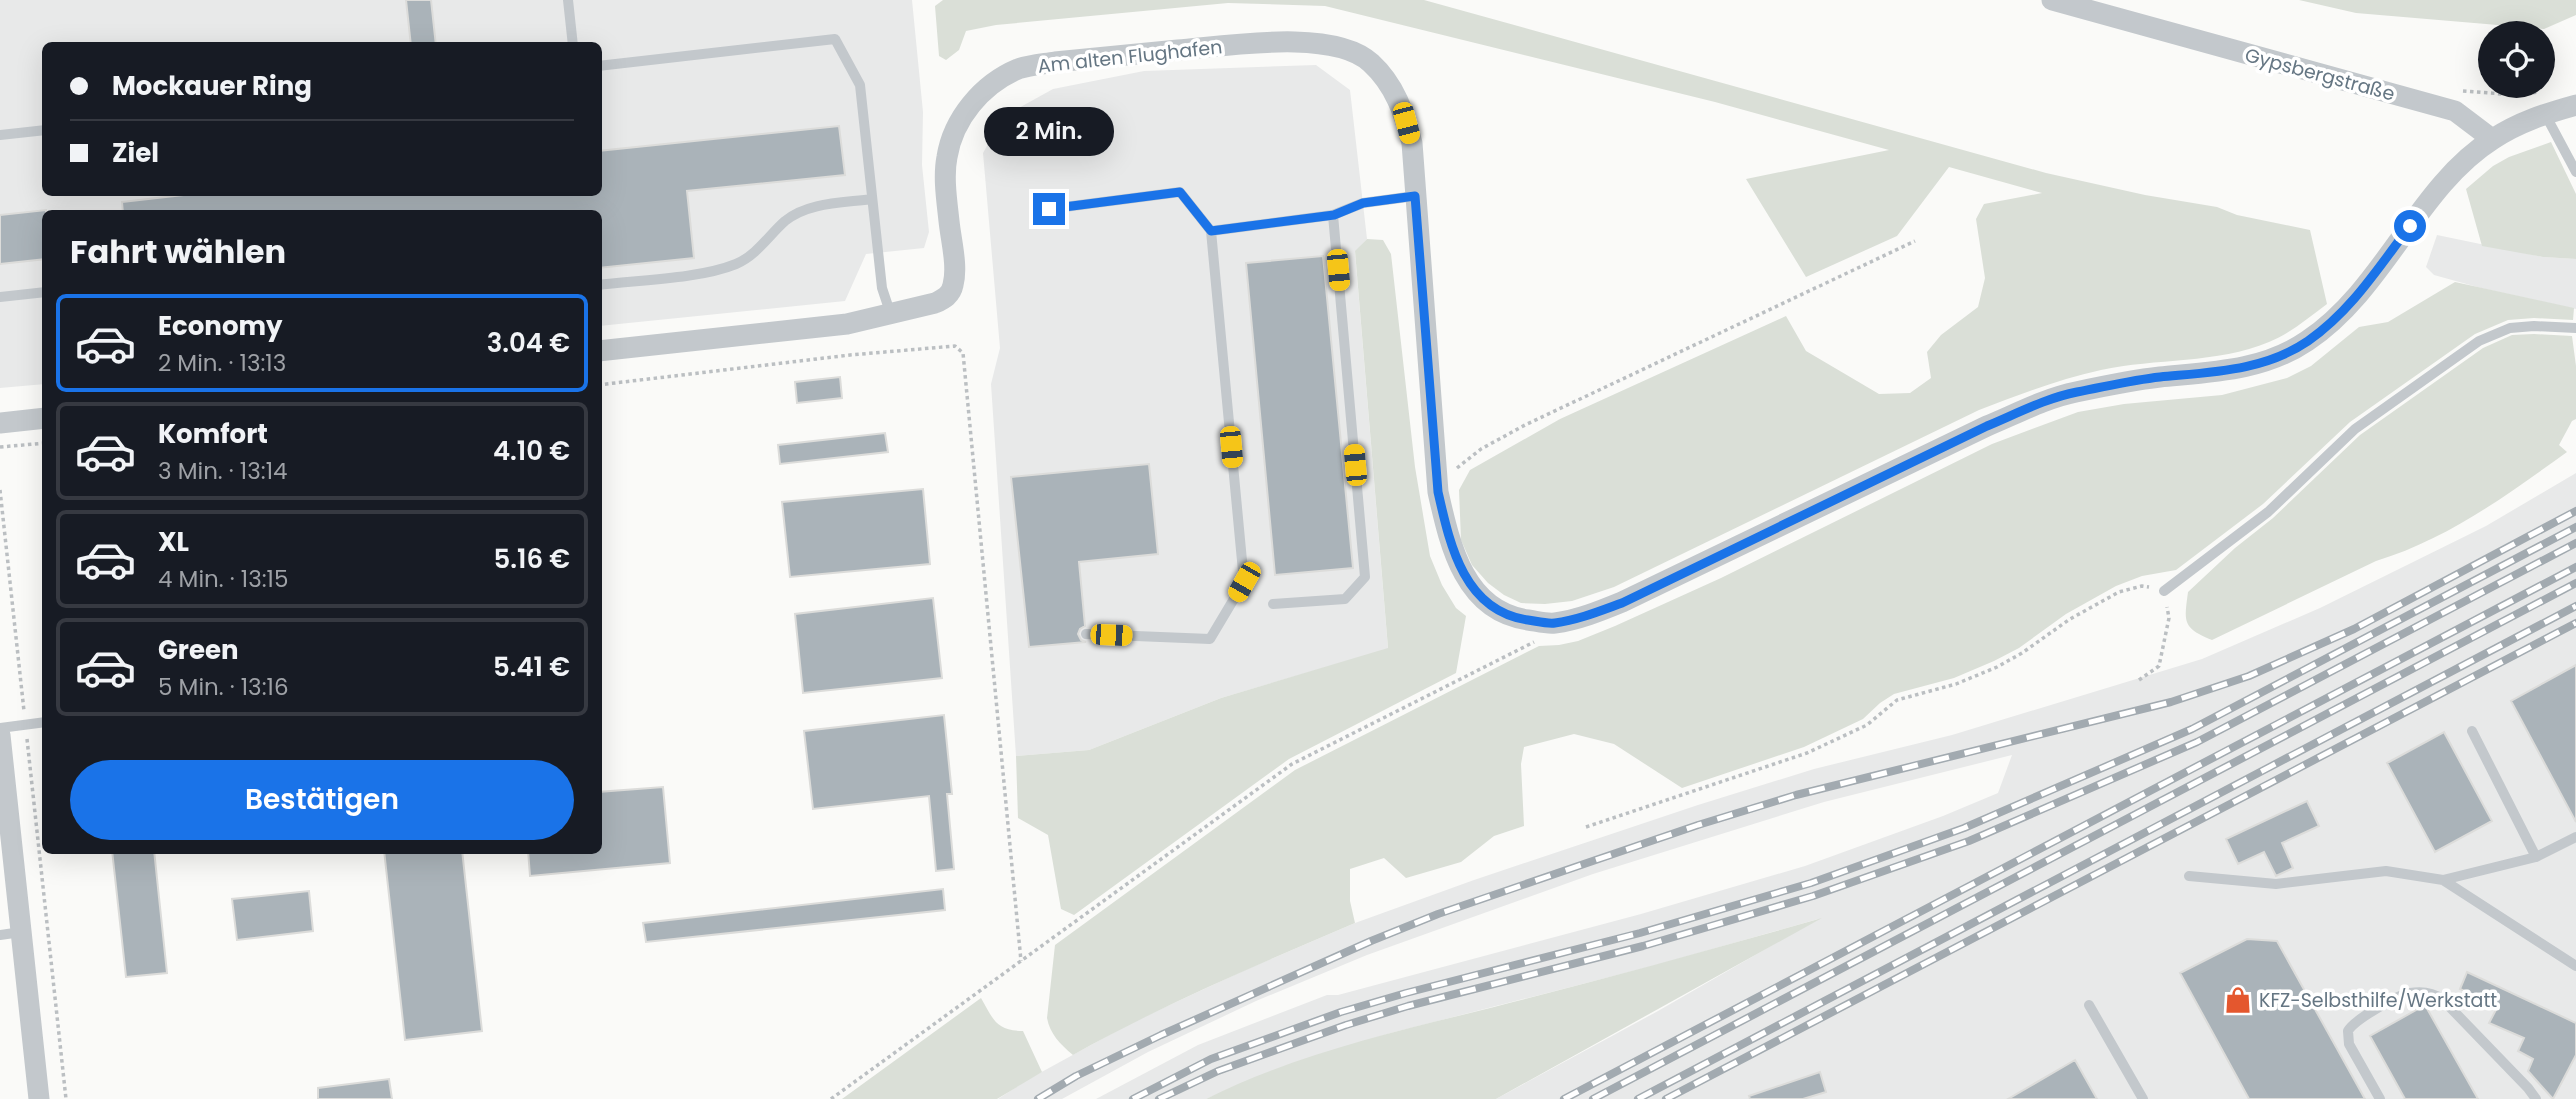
<!DOCTYPE html>
<html lang="de">
<head>
<meta charset="utf-8">
<style>
  :root { --surface:#171b24; --page:#242831; --text:#f1f3f6; --muted:#9ea1a6; --line:#363941; --accent:#1a73e8 }
  body { margin:0; font-family:Poppins,sans-serif; background:var(--page); color:var(--text); height:100vh; display:flex; flex-direction:column; font-size:26px; white-space:nowrap }
  * { box-sizing:border-box; margin:0 }
  p { font-size:23px; color:var(--muted) }
  .icon { flex:none; width:38px; height:38px; fill:none; stroke:currentColor; stroke-width:2; stroke-linecap:round; stroke-linejoin:round }
  .map { position:relative; flex:1; overflow:hidden }
  .details { position:absolute; left:42px; top:210px; width:560px; height:644px; display:flex; flex-direction:column; background:var(--surface); border-radius:10px; box-shadow:0 7px 28px #0002 }
  .details>* { flex:none }
  .banner { position:absolute; left:42px; top:42px; width:560px; height:154px; border-radius:10px; box-shadow:0 7px 28px #0002; display:grid; align-content:center; height:154px; padding:0 28px; background:var(--surface) }
  .fabs { position:absolute; left:2478px; top:21px; display:grid; gap:14px }
  .fabs a { display:grid; place-items:center; width:77px; height:77px; border-radius:50%; background:var(--surface); box-shadow:0 7px 28px #0002; font-size:35px }
  .end { position:absolute; width:32px; height:32px; margin:-16px; border:9px solid #1a73e8; background:#fff; box-shadow:0 0 0 4px #fff }
  .from { border-radius:50% }
  .bubble { position:absolute; height:49px; border-radius:24px; background:var(--surface); box-shadow:0 7px 28px #0002; font-size:23px; font-weight:600; line-height:49px; text-align:center }
  .car { position:absolute; width:21px; height:42px; margin:-21px -10px; border-radius:9px; box-shadow:0 0 5px 2px #0007; background:linear-gradient(#f5c518 24%,#345 0 40%,#f5c518 0 76%,#345 0 86%,#f5c518 0) }
  .banner b { display:flex; align-items:center; gap:24px; height:66px; font-size:26px }
  .banner b+b { border-top:2px solid var(--line) }
  .banner i { width:18px; height:18px; background:var(--text) }
  ul { padding:0; list-style:none }
  li { display:flex; align-items:center; gap:21px; height:98px; margin:0 14px 10px; padding:0 14px; border:4px solid var(--line); border-radius:10px }
  li div { flex:1 }
  li b { display:block; font-size:26px }
  li em { font-style:normal; font-weight:600 }
  li.selected { border-color:var(--accent) }
  li>.icon { width:63px; height:63px; stroke-width:1.5 }
  h2 { padding:0 28px; font-size:32px; line-height:84px }
  .button { display:flex; gap:14px; margin-top:auto; padding:14px 28px }
  .button a { flex:1; height:80px; border-radius:42px; background:var(--accent); color:#fff; font-size:28px; font-weight:600; line-height:80px; text-align:center }
  .map>svg:first-child { display:block }
  .built { fill:#e8e9e9; fill-rule:evenodd }
  .green { fill:#dadfd7 }
  .building { fill:#aab3b9; stroke:#dcdcda; stroke-width:2 }
  .lines { fill:none; stroke-linecap:round; stroke-linejoin:round }
  .path { stroke:#bbbfc2; stroke-width:3.5; stroke-dasharray:3.5 3.5; stroke-linecap:butt }
  .lane { stroke:#c3c8cc; stroke-width:10 }
  .street { stroke:#c3c8cc; stroke-width:21 }
  .rail-casing { stroke:#a2aab0; stroke-width:8 }
  .rail { stroke:#fff; stroke-width:5; stroke-dasharray:16; stroke-linecap:butt }
  .route { stroke:#1a73e8; stroke-width:9 }
  .labels { text-anchor:middle; stroke-width:7; stroke-linejoin:round; paint-order:stroke }
  .street-label { font-size:19px; fill:#657683; stroke:#fff }
  .poi-label { font-size:19px; fill:#657683; stroke:#fff; text-anchor:start }
</style>
</head>
<body>
<div class="map">
<svg width="2576" height="1099" viewBox="0 0 2576 1099">
  <rect width="100%" height="100%" fill="#fafaf8"/>
  <path class="built" d="M 0,0 L 912,0 L 923,112 L 922,165 L 929,232 L 924,248 L 866,254 L 845,301 L 599,326 L 598,214 L 46,214 L 45,384 L 0,388 ZM 46,46 L 598,46 L 598,192 L 46,192 Z
    M 1316,65 L 1350,90 L 1367,239 L 1355,252 L 1388,649 L 1221,698 L 1089,750 L 1016,756 L 991,384 L 1000,348 L 983,153 L 1004,116 L 1053,89 L 1144,71 Z
    M 2437,235 L 2543,257 L 2576,259 L 2576,309 L 2481,288 L 2434,275 L 2426,267 Z
    M 2576,473 L 2576,1099 L 1496,1099 L 1658,1011 L 1818,919 L 1660,964 L 1391,1033 L 1300,1061 L 1206,1099 L 1096,1099 L 1198,1045 L 1327,995 L 1338,995 L 1641,914 L 1805,866 L 1943,816 L 1998,793 L 2012,755 L 1824,802 L 1593,874 L 1367,955 L 1256,1001 L 1148,1052 L 1062,1099 L 998,1099 L 1027,1080 L 1133,1022 L 1243,971 L 1355,923 L 1474,880 L 1698,805 L 1814,769 L 1952,735 L 2202,659 L 2320,608 L 2486,526 Z"/>
  <path class="green" d="M 943,0 L 1424,0 L 2046,173 L 2145,195 L 2217,207 L 2237,215 L 2310,230 L 2327,304 C 2308,318 2291,333 2269,342 C 2217,364 2156,358 2101,370 C 2059,379 2019,395 1979,410 L 1614,587 L 1572,601 L 1545,604 L 1521,603 L 1504,595 L 1488,583 L 1472,565 L 1461,540 L 1459,490 L 1470,470 L 1560,419 L 1786,316 L 1806,351 L 1879,394 L 1910,393 L 1931,378 L 1927,352 L 1941,335 L 1978,307 L 1985,278 L 1976,219 L 1984,204 L 2042,193 L 1949,167 L 1897,236 L 1806,277 L 1746,179 L 1889,150 L 1715,102 L 1325,6 L 1228,3 L 996,25 L 966,31 L 959,50 L 946,60 L 939,56 L 935,6 Z
    M 2299,0 L 2576,0 L 2576,15 L 2544,29 L 2356,13 Z
    M 2551,142 L 2576,194 L 2576,259 L 2543,257 L 2482,246 L 2466,189 L 2493,166 L 2509,157 Z
    M 1367,239 L 1383,240 L 1391,254 L 1415,467 L 1430,556 L 1442,585 L 1456,608 L 1466,616 L 1456,673 L 1289,759 L 1074,915 L 1061,909 L 1048,835 L 1018,818 L 1016,756 L 1089,750 L 1221,698 L 1388,648 L 1355,251 Z
    M 2455,282 L 2574,308 L 2573,320 L 2534,318 L 2508,320 L 2475,334 L 2350,422 L 2263,504 L 2176,570 L 2142,576 L 2116,586 L 2066,614 L 2019,648 L 1994,661 L 1954,678 L 1894,694 L 1880,703 L 1863,719 L 1804,747 L 1682,788 L 1614,744 L 1574,734 L 1524,747 L 1521,764 L 1524,826 L 1494,836 L 1461,862 L 1406,878 L 1384,858 L 1350,869 L 1350,901 L 1355,923 C 1259,964 1164,1004 1073,1055 C 1060,1044 1050,1034 1047,1018 L 1055,945 L 1295,770 L 1539,646 L 1559,645 L 1578,641 L 1615,626 L 1721,578 L 1992,444 L 2078,412 L 2124,404 L 2222,395 L 2287,378 L 2311,366 L 2359,327 L 2388,322 Z
    M 2534,334 L 2572,336 L 2576,366 L 2576,419 L 2572,421 L 2559,445 L 2567,452 C 2507,495 2448,539 2376,561 L 2212,640 C 2182,628 2184,622 2188,592 L 2235,548 L 2273,518 L 2360,435 L 2483,348 L 2512,335 Z
    M 1822,918 L 1496,1099 L 1206,1099 C 1295,1054 1398,1031 1494,1007 C 1604,979 1713,949 1822,918 Z
    M 981,998 C 993,1019 996,1031 1023,1031 L 1042,1072 L 997,1099 L 842,1099 Z"/>
  <path class="building" d="M 406,0 L 431,0 L 436,46 L 411,46 Z
    M 839,126 L 845,175 L 687,191 L 694,258 L 598,268 L 598,214 L 123,214 L 122,202 L 210,192 L 598,192 L 598,151 Z
    M 46,210 L 46,259 L 0,264 L 0,215 Z
    M 1323,256 L 1353,568 L 1275,575 L 1246,263 Z
    M 840,377 L 842,398 L 797,403 L 795,382 Z
    M 885,433 L 888,452 L 780,464 L 778,445 Z
    M 1149,464 L 1158,554 L 1079,562 L 1085,626 L 1080,629 L 1078,634 L 1081,640 L 1086,642 L 1029,647 L 1011,477 Z
    M 923,489 L 930,564 L 790,577 L 782,502 Z
    M 933,598 L 942,678 L 803,693 L 795,614 Z
    M 2576,665 L 2576,822 L 2511,701 Z
    M 944,715 L 952,794 L 947,794 L 954,869 L 936,871 L 929,796 L 813,809 L 804,731 Z
    M 2444,732 L 2492,821 L 2435,852 L 2387,763 Z
    M 663,787 L 670,863 L 530,876 L 528,850 L 598,850 L 598,792 Z
    M 2307,801 L 2319,826 L 2282,843 L 2293,868 L 2276,876 L 2264,852 L 2238,864 L 2226,839 Z
    M 112,850 L 154,850 L 167,973 L 126,977 Z
    M 384,850 L 462,850 L 482,1031 L 405,1040 Z
    M 943,889 L 945,910 L 646,942 L 643,923 Z
    M 309,891 L 313,931 L 237,940 L 232,899 Z
    M 2247,939 L 2277,941 L 2365,1099 L 2249,1099 L 2180,973 Z
    M 2467,972 L 2576,1023 L 2576,1055 L 2553,1099 L 2528,1071 L 2533,1059 L 2518,1051 L 2524,1038 L 2489,1023 L 2498,1006 L 2460,989 Z
    M 2425,1005 L 2478,1099 L 2405,1099 L 2370,1036 Z
    M 2075,1060 L 2097,1099 L 2008,1099 Z
    M 1820,1072 L 1826,1092 L 1803,1099 L 1750,1099 L 1749,1096 Z
    M 389,1079 L 392,1099 L 318,1099 L 318,1088 Z"/>
  <g class="lines">
    <path class="path" d="M 2463,91 L 2516,95 L 2539,92
      M 598,385 L 850,355 L 955,346 L 963,353 L 1021,961
      M 0,447 L 46,443
      M 1457,468 L 1481,449 L 1525,425 L 1915,241
      M 0,490 L 24,711
      M 2139,680 L 2159,666 L 2169,618 L 2167,607
      M 27,739 L 66,1099
      M 1586,827 L 1807,753 L 1867,725 L 1897,700 L 1956,684 L 1997,667 L 2022,653 L 2070,619 L 2119,592 L 2142,586 L 2149,587
      M 831,1099 L 1292,764 L 1534,642"/>
    <path class="lane" d="M 568,0 L 573,46
      M 598,66 L 835,39 L 860,85 L 882,288 L 891,315
      M 2545,114 L 2576,172
      M 0,135 L 46,130
      M 1049,209 L 1180,192 L 1211,231
      M 598,285 C 639,280 699,279 736,264 C 757,255 769,235 785,221 C 808,202 843,203 872,199
      M 0,297 L 46,292
      M 2164,591 L 2268,512 L 2355,429 L 2479,341 L 2510,328 L 2534,326 L 2576,328
      M 1273,604 L 1345,599 L 1365,577 L 1333,215
      M 1086,634 L 1210,639 L 1244,582 L 1211,231 L 1333,215 L 1363,203 L 1415,196
      M 0,728 L 46,722
      M 2472,731 L 2536,857
      M 2576,837 L 2536,857 L 2443,880 L 2576,966
      M 2189,876 L 2276,884 L 2386,871 L 2443,880
      M 0,935 L 21,932
      M 2089,1005 L 2143,1099
      M 2380,1099 L 2349,1044 L 2348,1031 C 2354,1020 2397,995 2410,993 C 2422,991 2432,992 2442,999 L 2528,1088 L 2536,1099"/>
    <path class="street" d="M 2052,0 L 2455,111 L 2492,139
      M 598,351 L 847,324 L 935,303 C 944,299 951,295 953,285 C 958,266 951,241 949,221 C 947,202 943,177 947,157 C 953,119 982,84 1018,69 C 1029,65 1043,64 1055,62 C 1096,58 1137,54 1178,50 C 1226,46 1334,28 1371,63 C 1395,85 1404,113 1412,143 L 1438,492 C 1450,545 1464,611 1528,620 C 1536,621 1546,624 1555,623 C 1578,620 1600,611 1622,602 L 1987,426 C 2016,414 2046,398 2076,392 C 2104,386 2132,380 2160,377 C 2211,372 2263,371 2307,341 C 2385,289 2417,187 2493,139 C 2519,122 2547,113 2576,105
      M 0,423 L 46,418
      M 0,735 L 39,1099"/>
    <defs>
      <path id="rail" d="M 1038,1099 L 1076,1076 L 1161,1035 L 1371,941 L 1438,914 L 1698,825 L 1796,795 L 2171,702 L 2249,676 L 2354,629 L 2576,511
        M 1133,1099 L 1211,1059 L 1341,1012 L 1406,993 L 1640,933 L 1811,883 L 1964,828 L 2192,729 L 2576,527
        M 1159,1099 L 1218,1071 L 1346,1025 L 1408,1006 L 1643,946 L 1813,896 L 1969,841 L 2197,742 L 2576,543
        M 1564,1099 L 2576,567
        M 1593,1099 L 2576,583
        M 1638,1099 L 2576,606
        M 1666,1099 L 2576,623"/>
    </defs>
    <use href="#rail" class="rail-casing"/>
    <use href="#rail" class="rail"/>
  </g>
  <g class="lines">
    <path class="route" d="M 1049,209 L 1180,192 L 1211,231 L 1334,215 L 1363,203 L 1415,196 L 1438,492 C 1450,545 1464,611 1528,620 C 1536,621 1546,624 1555,623 C 1578,620 1600,611 1622,603 L 1987,426 C 2016,414 2046,398 2077,392 C 2104,387 2132,380 2160,377 C 2212,372 2264,371 2308,341 C 2352,310 2378,268 2410,226"/>
  </g>
  <defs>
    <symbol id="shop-bare" viewBox="-9 -9 18 18"><path d="M-5-2.5h2.3a2.7 3.5 0 0 1 5.4 0H5L5.5 6h-11ZM-1.5-2.5h3a1.5 2.3 0 0 0-3 0Z" fill="#e4572e" stroke="#fff" stroke-width="2.5" paint-order="stroke"/></symbol>
  </defs>
  <g fill-rule="evenodd">
    <use href="#shop-bare" x="2219" y="981" width="38" height="38"/>
  </g>
  <g class="labels">
    <g class="street-label">
      <text transform="translate(1130 56) rotate(-6)" y="7">Am alten Flughafen</text>
      <text transform="translate(2320 74) rotate(15)" y="7">Gypsbergstraße</text>
    </g>
    <g class="poi-label">
      <text x="2259" y="1007">KFZ-Selbsthilfe/Werkstatt</text>
    </g>
  </g>
</svg>
<div class="fabs">
<a><svg class="icon" aria-label="locate" viewBox="0 0 24 24"><circle cx="12" cy="12" r="6"/><path d="M12 2v4M12 18v4M2 12h4M18 12h4"/></svg></a>
</div>
<i class="end from" style="left:2410px;top:226px"></i>
<i class="end" style="left:1049px;top:209px"></i>
<div class="bubble" style="left:984px;top:107px;width:130px">2 Min.</div>
<i class="car" style="left:1406px;top:123px;rotate:165deg"></i>
<i class="car" style="left:1338px;top:270px;rotate:175deg"></i>
<i class="car" style="left:1231px;top:447px;rotate:175deg"></i>
<i class="car" style="left:1355px;top:465px;rotate:355deg"></i>
<i class="car" style="left:1244px;top:582px;rotate:210deg"></i>
<i class="car" style="left:1111px;top:635px;rotate:92deg"></i>
<div class="banner">
<b><i class="from"></i>Mockauer Ring</b>
<b><i></i>Ziel</b>
</div>
<section class="details">
<h2>Fahrt wählen</h2>
<ul>
<li class="selected"><svg class="icon" aria-label="car" viewBox="0 0 24 24"><path d="M5 17H2v-5l4-1 3-4h7l3 4 3 1v5h-3M9 17h6M6 11h13"/><circle cx="7" cy="17" r="2"/><circle cx="17" cy="17" r="2"/></svg><div><b>Economy</b><p>2 Min. · 13:13</p></div><em>3.04 €</em></li>
<li><svg class="icon" aria-label="car" viewBox="0 0 24 24"><path d="M5 17H2v-5l4-1 3-4h7l3 4 3 1v5h-3M9 17h6M6 11h13"/><circle cx="7" cy="17" r="2"/><circle cx="17" cy="17" r="2"/></svg><div><b>Komfort</b><p>3 Min. · 13:14</p></div><em>4.10 €</em></li>
<li><svg class="icon" aria-label="car" viewBox="0 0 24 24"><path d="M5 17H2v-5l4-1 3-4h7l3 4 3 1v5h-3M9 17h6M6 11h13"/><circle cx="7" cy="17" r="2"/><circle cx="17" cy="17" r="2"/></svg><div><b>XL</b><p>4 Min. · 13:15</p></div><em>5.16 €</em></li>
<li><svg class="icon" aria-label="car" viewBox="0 0 24 24"><path d="M5 17H2v-5l4-1 3-4h7l3 4 3 1v5h-3M9 17h6M6 11h13"/><circle cx="7" cy="17" r="2"/><circle cx="17" cy="17" r="2"/></svg><div><b>Green</b><p>5 Min. · 13:16</p></div><em>5.41 €</em></li>
</ul>
<div class="button"><a>Bestätigen</a></div>
</section>
</div>
</body>
</html>
